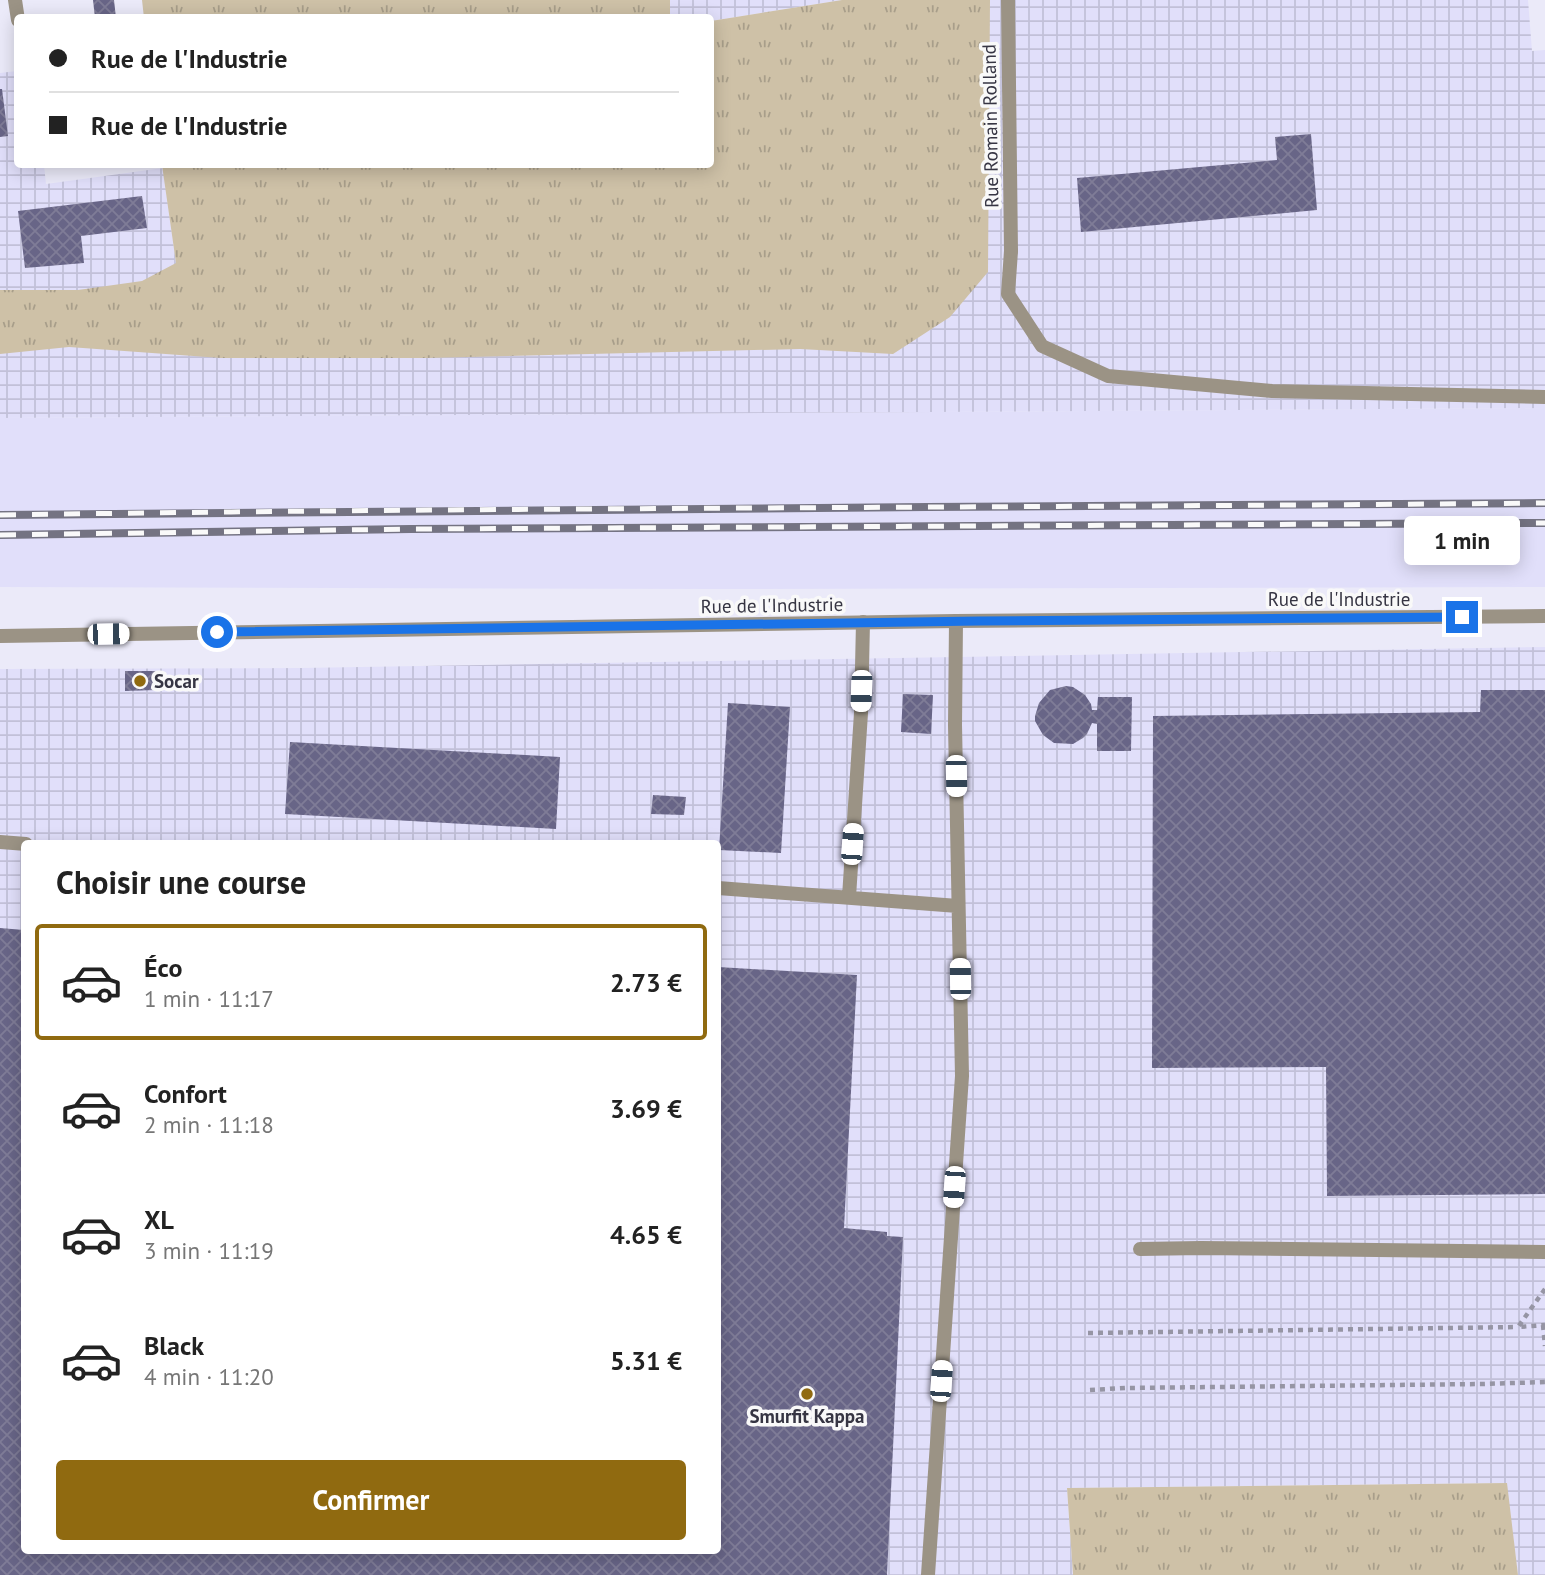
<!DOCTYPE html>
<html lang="fr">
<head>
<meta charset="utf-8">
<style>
  :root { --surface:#fff; --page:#f6f6f6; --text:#222; --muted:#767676; --line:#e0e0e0; --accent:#906a10 }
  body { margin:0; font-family:"PT Sans",sans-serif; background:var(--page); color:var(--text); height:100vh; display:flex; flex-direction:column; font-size:26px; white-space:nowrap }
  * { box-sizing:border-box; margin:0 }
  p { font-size:23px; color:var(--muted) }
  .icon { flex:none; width:38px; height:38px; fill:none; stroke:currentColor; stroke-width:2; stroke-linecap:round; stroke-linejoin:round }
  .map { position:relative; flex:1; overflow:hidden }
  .panel { position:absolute; left:21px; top:840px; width:700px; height:714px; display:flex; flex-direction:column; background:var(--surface); border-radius:7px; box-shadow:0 4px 18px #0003 }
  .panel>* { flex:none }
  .hud { position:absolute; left:14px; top:14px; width:700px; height:154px; border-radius:7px; box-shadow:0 4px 18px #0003; display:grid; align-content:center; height:154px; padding:0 35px; background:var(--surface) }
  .end { position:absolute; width:32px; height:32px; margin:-16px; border:9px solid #1a73e8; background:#fff; box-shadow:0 0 0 4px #fff }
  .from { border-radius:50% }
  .bubble { position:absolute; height:49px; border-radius:7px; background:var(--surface); box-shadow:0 4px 18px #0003; font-size:23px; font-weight:600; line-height:49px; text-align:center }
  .car { position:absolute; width:21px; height:42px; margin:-21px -10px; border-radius:9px; box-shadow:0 0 5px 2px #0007; background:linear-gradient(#fff 24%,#345 0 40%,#fff 0 76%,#345 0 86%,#fff 0) }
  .hud b { display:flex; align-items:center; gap:24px; height:66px; font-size:26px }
  .hud b+b { border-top:2px solid var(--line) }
  .hud i { width:18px; height:18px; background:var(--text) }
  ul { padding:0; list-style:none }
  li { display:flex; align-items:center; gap:21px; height:116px; margin:0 14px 10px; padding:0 21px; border:4px solid transparent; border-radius:7px }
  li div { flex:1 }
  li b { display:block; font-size:26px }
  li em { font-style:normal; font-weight:600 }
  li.selected { border-color:var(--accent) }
  li>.icon { width:63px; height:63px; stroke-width:1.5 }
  h2 { padding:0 35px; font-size:32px; line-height:84px }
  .primary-button { display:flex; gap:14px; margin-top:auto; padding:14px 35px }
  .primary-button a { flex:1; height:80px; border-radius:7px; background:var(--accent); color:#fff; font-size:28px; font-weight:600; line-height:80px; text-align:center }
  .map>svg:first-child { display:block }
  .built { fill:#e1dffa }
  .industrial { fill:url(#industrial-grid); fill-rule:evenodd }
  .grass { fill:url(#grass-tufts) }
  .building { fill:url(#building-cross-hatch) }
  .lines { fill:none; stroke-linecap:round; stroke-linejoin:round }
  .path { stroke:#9695a4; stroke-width:4.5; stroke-dasharray:5 5; stroke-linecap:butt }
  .lane { stroke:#9b9385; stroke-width:14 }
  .street { stroke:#9b9385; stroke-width:14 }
  .rail-casing { stroke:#747382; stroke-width:8 }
  .rail { stroke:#f9f9f9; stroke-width:5; stroke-dasharray:16; stroke-linecap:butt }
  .route { stroke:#1a73e8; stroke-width:9 }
  .poi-dot { fill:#906a10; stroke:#f9f9f9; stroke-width:2.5 }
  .labels { text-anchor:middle; stroke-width:7; stroke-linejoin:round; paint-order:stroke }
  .street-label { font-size:19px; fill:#363543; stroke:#f9f9f9 }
  .poi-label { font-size:19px; font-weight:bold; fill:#363543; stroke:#f9f9f9; text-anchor:start }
</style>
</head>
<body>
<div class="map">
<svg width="1545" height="1575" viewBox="0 0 1545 1575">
  <defs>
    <pattern id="industrial-grid" width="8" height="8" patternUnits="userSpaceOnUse" patternTransform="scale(1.75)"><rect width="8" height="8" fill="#e1dffa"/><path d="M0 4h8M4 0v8" fill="none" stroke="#c2c0d8"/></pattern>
    <pattern id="grass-tufts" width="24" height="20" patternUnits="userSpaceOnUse" patternTransform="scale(1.75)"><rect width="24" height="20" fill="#cec1a7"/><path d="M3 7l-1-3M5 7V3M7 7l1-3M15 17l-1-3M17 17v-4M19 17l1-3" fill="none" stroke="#a89e8a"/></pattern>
    <pattern id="building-cross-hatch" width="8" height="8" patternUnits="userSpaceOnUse" patternTransform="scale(1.75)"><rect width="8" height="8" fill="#686587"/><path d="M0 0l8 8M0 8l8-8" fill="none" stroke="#7f7c97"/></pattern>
  </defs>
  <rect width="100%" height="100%" fill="#ebeaf9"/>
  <path class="built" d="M 1545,408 L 1545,587 L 712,589 L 0,587 L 0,418 Z"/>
  <path class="industrial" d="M 670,0 L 842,0 L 711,21 L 710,18 L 670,17 Z
    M 959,0 L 1528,0 L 1532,51 L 1545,50 L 1545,408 L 0,418 L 0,73 L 17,71 L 18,164 L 44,165 L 46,184 L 163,168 L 176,263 L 937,268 Z
    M 1545,647 L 1545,1575 L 1518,1575 L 1506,1483 L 1067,1488 L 1073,1575 L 0,1575 L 0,669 L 301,668 ZM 24,844 L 718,844 L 718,1550 L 24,1550 Z"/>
  <path class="grass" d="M 142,0 L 670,0 L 670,17 L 144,18 Z
    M 842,0 L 990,0 L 988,272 L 950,317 L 893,354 L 800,349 L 426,358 L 221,358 L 69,347 L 0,354 L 0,290 L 78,290 L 142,281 L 176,263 L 162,165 L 710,164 L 711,21 Z
    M 1507,1483 L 1518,1575 L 1073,1575 L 1067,1488 Z"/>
  <path class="building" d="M 93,0 L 114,0 L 116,18 L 95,18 Z
    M 0,89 L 2,89 L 8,136 L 0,137 Z
    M 1311,134 L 1317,210 L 1081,232 L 1077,178 L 1277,160 L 1275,137 Z
    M 142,196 L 147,228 L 81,236 L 84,263 L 25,268 L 18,211 Z
    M 125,671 L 156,671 L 156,690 L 125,691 Z
    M 1066,686 L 1073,687 L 1085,695 L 1091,704 L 1092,710 L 1097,710 L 1098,697 L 1132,697 L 1131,751 L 1097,751 L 1097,724 L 1092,723 L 1087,734 L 1083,738 L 1073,744 L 1054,743 L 1043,735 L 1035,721 L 1035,716 L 1039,703 L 1050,690 Z
    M 1481,690 L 1545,690 L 1545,1194 L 1327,1196 L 1326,1067 L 1152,1068 L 1153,716 L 1480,712 Z
    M 903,694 L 933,695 L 931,734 L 901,732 Z
    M 728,703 L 790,707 L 781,853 L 719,850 Z
    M 290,742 L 560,757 L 556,829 L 285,814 Z
    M 653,795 L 686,797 L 684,815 L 651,814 Z
    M 0,928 L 24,930 L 24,1550 L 718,1550 L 718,967 L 857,975 L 844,1228 L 887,1232 L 887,1236 L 903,1237 L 887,1575 L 0,1575 Z"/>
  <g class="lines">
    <path class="path" d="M 1545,1289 L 1518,1327 L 1545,1325
      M 1543,1325 L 1545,1346
      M 1088,1333 L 1518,1327
      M 1090,1390 L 1125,1388 L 1482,1384 L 1545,1382"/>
    <path class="lane" d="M 1011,251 L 1008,294 L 1042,346 L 1108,376 L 1272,391 L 1545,397
      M 0,842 L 26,844
      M 718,888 L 958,906
      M 849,897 L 861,713 L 863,622
      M 1140,1249 L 1201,1248 L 1545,1252
      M 928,1575 L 962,1076 L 955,725 L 956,621"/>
    <path class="street" d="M 15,0 L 18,20
      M 1008,0 L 1011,251
      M 0,636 L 956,621 L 1545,616"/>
    <defs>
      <path id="rail" d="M 0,515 C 515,507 1030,508 1545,503
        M 0,535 L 411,529 L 1545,523"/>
    </defs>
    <use href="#rail" class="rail-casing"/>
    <use href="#rail" class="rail"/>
  </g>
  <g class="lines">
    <path class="route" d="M 217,632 L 979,621 L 1462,617"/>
  </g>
  <g class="poi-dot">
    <circle cx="140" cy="681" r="7"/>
    <circle cx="807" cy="1394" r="7"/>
  </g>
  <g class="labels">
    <g class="street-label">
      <text transform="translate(990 126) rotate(-91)" y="7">Rue Romain Rolland</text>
      <text x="1339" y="606">Rue de l'Industrie</text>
      <text transform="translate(772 605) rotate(-1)" y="7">Rue de l'Industrie</text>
    </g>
    <g class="poi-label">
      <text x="154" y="688">Socar</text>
      <text x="807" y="1423" text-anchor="middle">Smurfit Kappa</text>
    </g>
  </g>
</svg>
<i class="end from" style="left:217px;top:632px"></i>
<i class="end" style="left:1462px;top:617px"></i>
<div class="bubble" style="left:1404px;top:516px;width:116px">1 min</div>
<i class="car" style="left:108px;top:634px;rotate:89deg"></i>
<i class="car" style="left:861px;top:691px;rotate:182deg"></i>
<i class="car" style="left:956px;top:776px;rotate:179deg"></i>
<i class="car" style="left:852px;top:844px;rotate:4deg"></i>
<i class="car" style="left:960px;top:979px;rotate:359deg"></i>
<i class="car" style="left:954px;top:1187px;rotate:184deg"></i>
<i class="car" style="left:941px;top:1381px;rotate:4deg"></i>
<div class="hud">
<b><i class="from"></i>Rue de l'Industrie</b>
<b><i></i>Rue de l'Industrie</b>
</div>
<section class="panel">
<h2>Choisir une course</h2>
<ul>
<li class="selected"><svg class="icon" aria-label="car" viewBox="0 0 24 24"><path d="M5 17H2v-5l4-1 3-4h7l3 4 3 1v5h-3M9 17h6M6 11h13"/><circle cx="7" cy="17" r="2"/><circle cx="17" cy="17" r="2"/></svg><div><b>Éco</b><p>1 min · 11:17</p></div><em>2.73 €</em></li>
<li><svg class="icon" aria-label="car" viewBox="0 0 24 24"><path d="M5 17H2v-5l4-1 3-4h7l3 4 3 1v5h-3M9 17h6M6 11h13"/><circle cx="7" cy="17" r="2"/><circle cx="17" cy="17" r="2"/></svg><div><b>Confort</b><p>2 min · 11:18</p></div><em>3.69 €</em></li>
<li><svg class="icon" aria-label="car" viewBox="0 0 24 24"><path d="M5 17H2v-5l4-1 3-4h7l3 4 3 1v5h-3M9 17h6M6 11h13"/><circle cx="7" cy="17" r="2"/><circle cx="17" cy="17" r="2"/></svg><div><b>XL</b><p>3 min · 11:19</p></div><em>4.65 €</em></li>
<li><svg class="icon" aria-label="car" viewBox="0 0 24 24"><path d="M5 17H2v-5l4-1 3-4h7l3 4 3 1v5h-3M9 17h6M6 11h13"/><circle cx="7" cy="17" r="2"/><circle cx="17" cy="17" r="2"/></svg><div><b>Black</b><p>4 min · 11:20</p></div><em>5.31 €</em></li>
</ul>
<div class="primary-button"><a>Confirmer</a></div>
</section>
</div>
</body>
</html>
